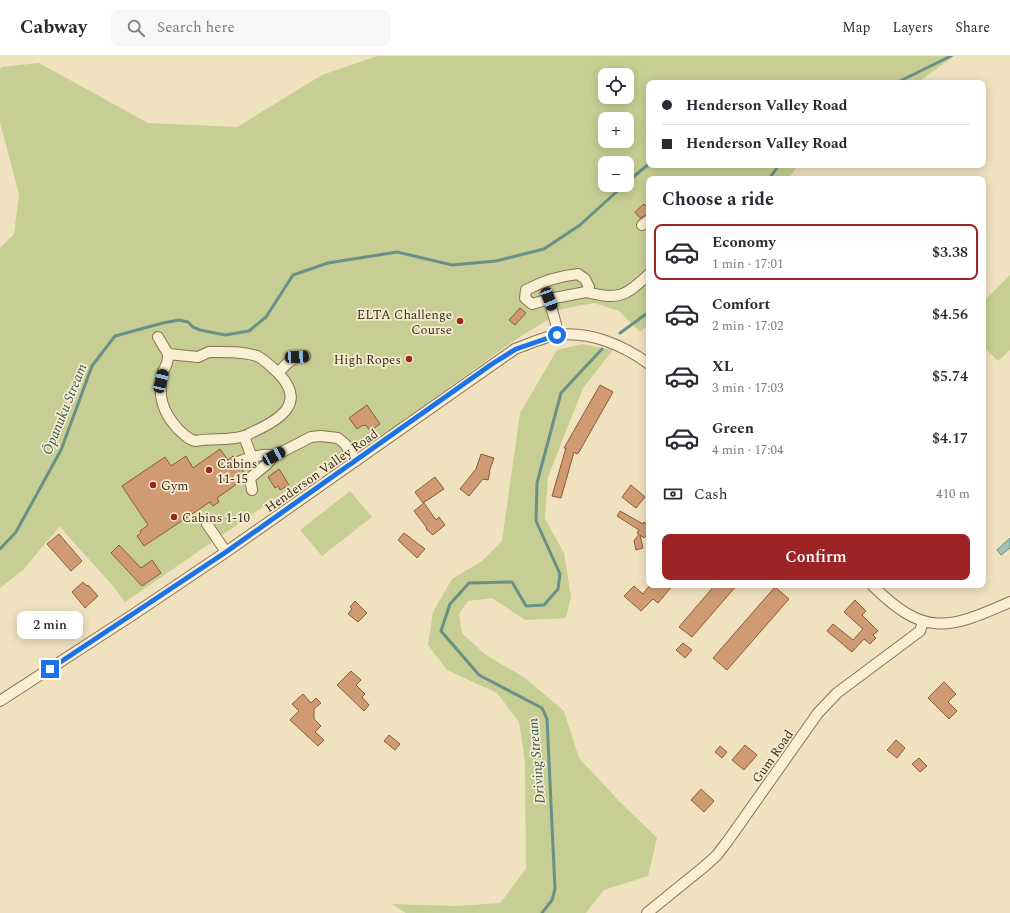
<!DOCTYPE html>
<html lang="en">
<head>
<meta charset="utf-8">
<style>
  :root { --surface:#fff; --page:#f7f7f7; --text:#2b2b33; --muted:#7c7c81; --line:#e1e1e2; --accent:#9c2424 }
  body { margin:0; font-family:Spectral,serif; background:var(--page); color:var(--text); height:100vh; display:flex; flex-direction:column; font-size:15px; white-space:nowrap }
  * { box-sizing:border-box; margin:0 }
  p { font-size:13px; color:var(--muted) }
  .icon { flex:none; width:22px; height:22px; fill:none; stroke:currentColor; stroke-width:2; stroke-linecap:round; stroke-linejoin:round }
  .map { position:relative; flex:1; overflow:hidden }
  .sheet { position:absolute; left:646px; top:120px; width:340px; height:412px; display:flex; flex-direction:column; background:var(--surface); border-radius:8px; box-shadow:0 2px 10px #0003 }
  .sheet>* { flex:none }
  .top-card { position:absolute; left:646px; top:24px; width:340px; height:88px; border-radius:8px; box-shadow:0 2px 10px #0003; display:grid; align-content:center; height:88px; padding:0 16px; background:var(--surface) }
  .controls { position:absolute; left:598px; top:12px; display:grid; gap:8px }
  .controls a { display:grid; place-items:center; width:36px; height:36px; border-radius:8px; background:var(--surface); box-shadow:0 2px 10px #0003; font-size:20px }
  .end { position:absolute; width:18px; height:18px; margin:-9px; border:5px solid #1a73e8; background:#fff; box-shadow:0 0 0 2px #fff }
  .from { border-radius:50% }
  .bubble { position:absolute; height:28px; border-radius:8px; background:var(--surface); box-shadow:0 2px 10px #0003; font-size:13px; font-weight:600; line-height:28px; text-align:center }
  .car { position:absolute; width:12px; height:24px; margin:-12px -6px; border-radius:5px; box-shadow:0 0 3px 1px #0007; background:linear-gradient(#222 24%,#8ab4d8 0 40%,#222 0 76%,#8ab4d8 0 86%,#222 0) }
  .top-card b { display:flex; align-items:center; gap:14px; height:38px; font-size:15px }
  .top-card b+b { border-top:1px solid var(--line) }
  .top-card i { width:10px; height:10px; background:var(--text) }
  ul { padding:0; list-style:none }
  li { display:flex; align-items:center; gap:12px; height:56px; margin:0 8px 6px; padding:0 8px; border:2px solid transparent; border-radius:8px }
  li div { flex:1 }
  li b { display:block; font-size:15px }
  li em { font-style:normal; font-weight:600 }
  li.on { border-color:var(--accent) }
  li>.icon { width:36px; height:36px; stroke-width:1.5 }
  h2 { padding:0 16px; font-size:18px; line-height:48px }
  .pay { display:flex; align-items:center; gap:10px; height:44px; padding:0 16px; font-size:15px }
  .pay p { margin-inline-start:auto }
  .action { display:flex; gap:8px; margin-top:auto; padding:8px 16px }
  .action a { flex:1; height:46px; border-radius:8px; background:var(--accent); color:#fff; font-size:16px; font-weight:600; line-height:46px; text-align:center }
  header { display:flex; align-items:center; gap:24px; box-sizing:border-box; height:56px; padding:0 20px; background:var(--surface); border-bottom:1px solid var(--line) }
  header strong { font-size:19px }
  nav { display:flex; gap:22px; margin-inline-start:auto; font-size:14px }
  .search { width:280px; height:36px; background:var(--page); display:flex; align-items:center; gap:10px; box-sizing:border-box; padding:0 14px; border-radius:8px; color:var(--muted); font-size:15px }
  .map>svg:first-child { display:block }
  .green { fill:#c7ce93; fill-rule:evenodd }
  .water { fill:#a3c2b9; stroke:#699087 }
  .lines { fill:none; stroke-linecap:round; stroke-linejoin:round }
  .stream { stroke:#699087; stroke-width:3 }
  .building { fill:#d09b73; stroke:#8a5b3b }
  .minor-casing { stroke:#8a7257; stroke-width:12 }
  .minor { stroke:#faefd3; stroke-width:10 }
  .route { stroke:#1a73e8; stroke-width:5 }
  .poi-dot { fill:#9c2424; stroke:#f7eccf; stroke-width:1.5 }
  .labels { text-anchor:middle; stroke-width:3.5; stroke-linejoin:round; paint-order:stroke }
  .poi-label { font-size:13px; fill:#382a1c; stroke:#f7eccf; text-anchor:start }
  .street-label { font-size:13px; fill:#382a1c; stroke:#f7eccf }
  .water-label { font-size:14px; font-style:italic; fill:#2a5956; stroke:#f7eccf }
</style>
</head>
<body>
<header>
<strong>Cabway</strong>
<div class="search"><svg class="icon" aria-label="search" viewBox="0 0 24 24"><circle cx="10" cy="10" r="6"/><path d="M15 15l6 6"/></svg>Search here</div>
<nav><a>Map</a><a>Layers</a><a>Share</a></nav>
</header>
<div class="map">
<svg width="1010" height="857" viewBox="0 0 1010 857">
  <rect width="100%" height="100%" fill="#f0e2bf"/>
  <path class="green" d="M 377,0 L 954,0 L 917,27 L 649,27 L 649,109 L 798,109 L 788,123 L 649,123 L 649,268 L 640,276 L 619,255 L 594,247 L 562,253 L 550,258 L 551,262 L 518,282 L 370,388 L 357,391 L 353,389 L 125,546 C 106,519 81,497 60,470 L 23,514 L 0,532 L 0,192 L 14,178 L 19,138 L 0,67 L 0,14 L 1,11 L 39,7 L 148,67 L 237,71 L 322,19 ZM 605,19 L 627,19 L 627,41 L 605,41 ZM 605,63 L 627,63 L 627,85 L 605,85 ZM 605,107 L 627,107 L 627,129 L 605,129 Z
    M 1010,219 L 1010,294 L 998,305 L 983,290 L 983,246 Z
    M 582,288 L 613,294 L 583,332 L 548,421 L 545,463 L 564,497 L 571,541 L 566,562 L 525,564 L 492,542 L 468,545 L 459,558 L 462,577 L 486,599 L 525,622 L 564,655 L 579,702 L 618,744 L 657,782 L 648,820 L 604,834 L 586,857 L 406,857 L 392,848 L 456,850 L 500,847 L 526,813 L 525,706 L 519,666 L 497,637 L 447,614 L 428,589 L 433,556 L 452,523 L 482,505 L 502,485 L 520,357 L 557,294 Z
    M 350,435 L 372,461 L 322,500 L 300,474 Z"/>
  <path class="water" d="M 1010,482 L 1010,492 L 1001,499 L 997,494 Z"/>
  <g class="lines">
    <path class="stream" d="M 896,27 L 951,0
      M 769,123 L 779,109
      M 627,126 L 649,108
      M 620,277 L 649,256
      M 0,493 L 16,476 L 61,394 L 92,310 L 115,280 L 163,267 L 179,264 L 188,266 L 193,271 L 200,274 L 225,279 L 249,275 L 266,261 L 293,219 L 328,207 L 397,196 L 452,209 L 496,205 L 544,193 L 580,169 L 624,129
      M 542,857 L 552,844 L 555,833 L 547,663 L 542,652 L 479,619 L 441,575 L 450,548 L 469,527 L 512,526 L 526,550 L 544,549 L 558,533 L 560,518 L 536,465 L 537,427 L 561,337 L 602,293"/>
  </g>
  <path class="building" d="M 644,148 L 649,154 L 649,158 L 640,162 L 635,156 Z
    M 520,252 L 526,257 L 515,269 L 509,264 Z
    M 600,329 L 613,336 L 579,396 L 577,398 L 574,396 L 561,442 L 552,440 L 566,392 L 564,392 Z
    M 367,349 L 380,368 L 370,375 L 366,369 L 364,370 L 363,369 L 357,373 L 349,362 Z
    M 220,393 L 228,404 L 233,400 L 234,401 L 232,405 L 232,409 L 237,412 L 241,412 L 245,418 L 244,423 L 217,442 L 219,446 L 213,450 L 210,446 L 144,490 L 137,480 L 141,477 L 140,475 L 148,469 L 122,430 L 165,401 L 171,410 L 186,400 L 193,412 Z
    M 481,398 L 494,402 L 489,416 L 490,416 L 488,424 L 483,423 L 469,440 L 460,433 L 476,413 Z
    M 279,413 L 289,429 L 280,434 L 278,430 L 275,432 L 268,421 Z
    M 435,421 L 444,433 L 423,447 L 415,436 Z
    M 631,429 L 645,441 L 636,452 L 622,441 Z
    M 424,447 L 436,464 L 439,461 L 445,469 L 433,479 L 426,473 L 427,472 L 414,455 Z
    M 620,455 L 643,468 L 644,466 L 649,470 L 649,476 L 644,482 L 640,479 L 643,492 L 636,494 L 634,485 L 639,478 L 637,477 L 639,474 L 617,460 Z
    M 404,477 L 425,493 L 417,502 L 398,484 Z
    M 59,478 L 82,505 L 71,515 L 47,488 Z
    M 119,489 L 141,512 L 152,504 L 161,517 L 142,530 L 111,497 Z
    M 83,526 L 87,530 L 88,529 L 98,540 L 85,552 L 72,536 Z
    M 650,529 L 673,529 L 658,547 L 653,543 L 641,555 L 624,540 L 634,530 L 643,538 Z
    M 715,529 L 737,529 L 692,581 L 679,571 Z
    M 775,531 L 789,543 L 727,614 L 713,602 Z
    M 855,544 L 866,555 L 862,559 L 878,575 L 873,579 L 876,582 L 870,588 L 864,583 L 852,596 L 827,575 L 833,568 L 853,584 L 863,573 L 844,556 Z
    M 355,545 L 367,557 L 358,566 L 348,558 L 352,553 L 350,551 Z
    M 683,587 L 692,594 L 685,602 L 676,594 Z
    M 351,615 L 361,624 L 356,629 L 365,638 L 362,641 L 369,649 L 364,655 L 337,629 Z
    M 944,626 L 956,638 L 948,646 L 957,655 L 949,663 L 928,642 Z
    M 303,638 L 311,647 L 316,642 L 321,647 L 314,653 L 314,663 L 321,670 L 315,676 L 324,684 L 318,690 L 290,664 L 299,655 L 292,648 Z
    M 389,679 L 400,688 L 395,694 L 384,685 Z
    M 896,684 L 905,692 L 897,702 L 887,694 Z
    M 745,689 L 757,699 L 744,714 L 732,704 Z
    M 720,690 L 727,696 L 722,702 L 715,696 Z
    M 919,702 L 927,710 L 920,716 L 912,708 Z
    M 701,733 L 714,745 L 704,756 L 691,744 Z"/>
  <g class="lines">
    <defs>
      <path id="minor" d="M 642,169 L 649,164
        M 586,236 C 618,244 625,241 649,218
        M 549,243 L 586,236 L 589,231 L 585,223 L 578,218 C 559,220 543,225 526,234 L 525,242 L 532,248 L 549,243 L 559,279
        M 158,281 L 168,298
        M 209,296 C 224,296 242,295 257,300 C 265,304 272,311 278,317 C 307,346 281,363 255,375 C 252,376 248,379 244,380 C 229,385 212,382 196,385 C 188,384 184,378 178,373 C 162,356 157,338 163,316 C 164,313 166,310 167,307 C 168,304 168,301 168,298 L 198,301 Z
        M 278,317 C 286,308 292,301 305,300
        M 244,380 L 252,402
        M 238,406 C 248,402 264,396 274,400
        M 252,434 L 250,422 L 267,408 L 274,400 L 311,381 L 321,380 L 338,382 L 345,388 L 356,405
        M 207,468 L 226,496
        M 872,529 C 924,581 947,574 1010,546
        M 0,645 L 134,558 L 226,496 L 515,293 C 529,288 543,281 557,279 C 590,275 623,289 649,308
        M 647,857 L 705,810 L 717,799 L 727,786 L 818,657 L 837,637 L 920,575 L 923,566"/>
    </defs>
    <use href="#minor" class="minor-casing"/>
    <use href="#minor" class="minor"/>
  </g>
  <g class="lines">
    <path class="route" d="M 50,613 L 226,496 L 492,308 L 516,293 L 557,279"/>
  </g>
  <g class="poi-dot">
    <circle cx="460" cy="265" r="4"/>
    <circle cx="409" cy="303" r="4"/>
    <circle cx="209" cy="414" r="4"/>
    <circle cx="153" cy="429" r="4"/>
    <circle cx="174" cy="461" r="4"/>
  </g>
  <g class="labels">
    <g class="poi-label">
      <text x="452" y="263" text-anchor="end">ELTA Challenge<tspan x="452" dy="15">Course</tspan></text>
      <text x="401" y="308" text-anchor="end">High Ropes</text>
      <text x="217" y="412">Cabins<tspan x="217" dy="15">11-15</tspan></text>
      <text x="161" y="434">Gym</text>
      <text x="182" y="466">Cabins 1-10</text>
    </g>
    <g class="street-label">
      <text transform="translate(321 414) rotate(-35)" y="5">Henderson Valley Road</text>
      <text transform="translate(772 700) rotate(-55)" y="5">Gum Road</text>
    </g>
    <g class="water-label">
      <text transform="translate(64 353) rotate(-68)" y="5">Ōpanuku Stream</text>
      <text transform="translate(536 705) rotate(-95)" y="5">Driving Stream</text>
    </g>
  </g>
</svg>
<div class="controls">
<a><svg class="icon" aria-label="locate" viewBox="0 0 24 24"><circle cx="12" cy="12" r="6"/><path d="M12 2v4M12 18v4M2 12h4M18 12h4"/></svg></a>
<a>+</a>
<a>−</a>
</div>
<i class="end from" style="left:557px;top:279px"></i>
<i class="end" style="left:50px;top:613px"></i>
<div class="bubble" style="left:17px;top:555px;width:66px">2 min</div>
<i class="car" style="left:549px;top:243px;rotate:159deg"></i>
<i class="car" style="left:297px;top:301px;rotate:87deg"></i>
<i class="car" style="left:161px;top:325px;rotate:13deg"></i>
<i class="car" style="left:274px;top:400px;rotate:61deg"></i>
<div class="top-card">
<b><i class="from"></i>Henderson Valley Road</b>
<b><i></i>Henderson Valley Road</b>
</div>
<section class="sheet">
<h2>Choose a ride</h2>
<ul>
<li class="on"><svg class="icon" aria-label="car" viewBox="0 0 24 24"><path d="M5 17H2v-5l4-1 3-4h7l3 4 3 1v5h-3M9 17h6M6 11h13"/><circle cx="7" cy="17" r="2"/><circle cx="17" cy="17" r="2"/></svg><div><b>Economy</b><p>1 min · 17:01</p></div><em>$3.38</em></li>
<li><svg class="icon" aria-label="car" viewBox="0 0 24 24"><path d="M5 17H2v-5l4-1 3-4h7l3 4 3 1v5h-3M9 17h6M6 11h13"/><circle cx="7" cy="17" r="2"/><circle cx="17" cy="17" r="2"/></svg><div><b>Comfort</b><p>2 min · 17:02</p></div><em>$4.56</em></li>
<li><svg class="icon" aria-label="car" viewBox="0 0 24 24"><path d="M5 17H2v-5l4-1 3-4h7l3 4 3 1v5h-3M9 17h6M6 11h13"/><circle cx="7" cy="17" r="2"/><circle cx="17" cy="17" r="2"/></svg><div><b>XL</b><p>3 min · 17:03</p></div><em>$5.74</em></li>
<li><svg class="icon" aria-label="car" viewBox="0 0 24 24"><path d="M5 17H2v-5l4-1 3-4h7l3 4 3 1v5h-3M9 17h6M6 11h13"/><circle cx="7" cy="17" r="2"/><circle cx="17" cy="17" r="2"/></svg><div><b>Green</b><p>4 min · 17:04</p></div><em>$4.17</em></li>
</ul>
<div class="pay"><svg class="icon" aria-label="cash" viewBox="0 0 24 24"><path d="M3 7h18v10H3z"/><circle cx="12" cy="12" r="2"/></svg>Cash<p>410 m</p></div>
<div class="action"><a>Confirm</a></div>
</section>
</div>
</body>
</html>
